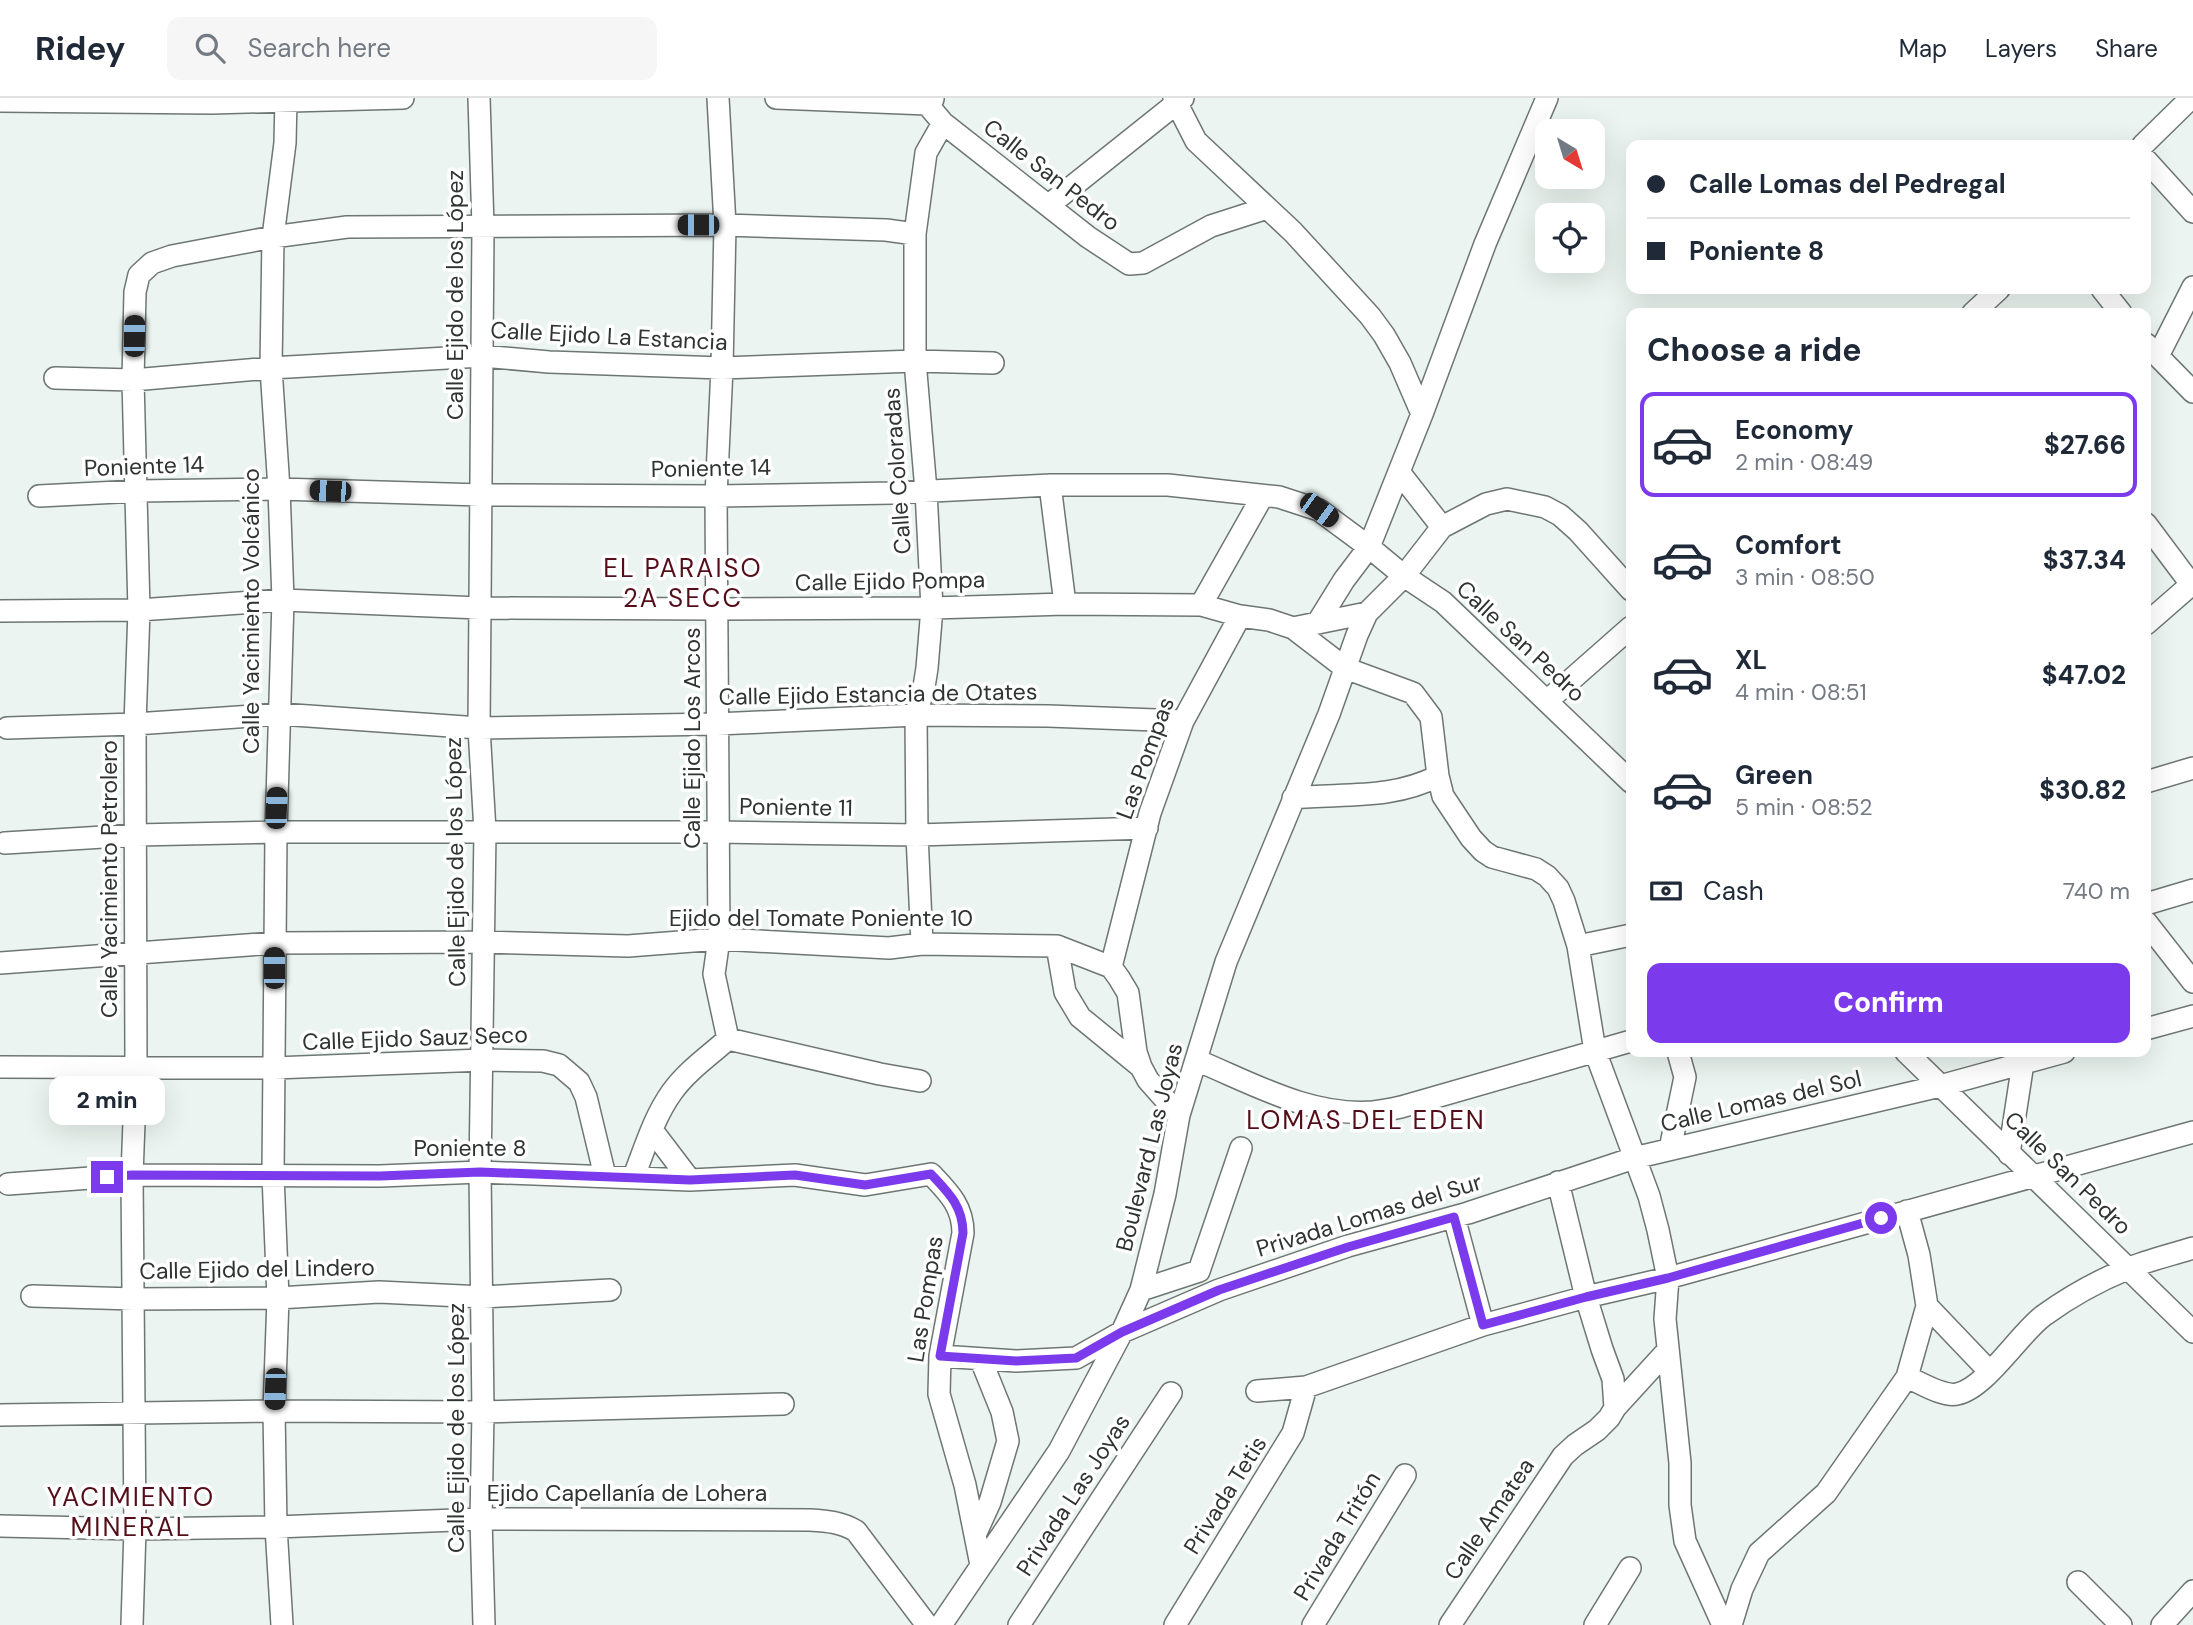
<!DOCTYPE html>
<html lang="en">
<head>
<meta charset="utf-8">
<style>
  :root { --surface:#fff; --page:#f6f6f7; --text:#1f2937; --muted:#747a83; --line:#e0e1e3; --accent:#7c3aed }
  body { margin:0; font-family:"DM Sans",sans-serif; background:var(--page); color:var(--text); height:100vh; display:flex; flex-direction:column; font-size:26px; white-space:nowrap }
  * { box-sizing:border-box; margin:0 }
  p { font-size:23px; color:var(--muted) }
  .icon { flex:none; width:38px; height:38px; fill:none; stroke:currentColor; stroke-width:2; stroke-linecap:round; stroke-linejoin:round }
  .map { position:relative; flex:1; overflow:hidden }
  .details { position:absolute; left:1626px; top:210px; width:525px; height:749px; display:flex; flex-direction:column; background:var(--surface); border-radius:14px; box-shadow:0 7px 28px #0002 }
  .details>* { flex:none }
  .top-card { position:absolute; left:1626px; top:42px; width:525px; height:154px; border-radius:14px; box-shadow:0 7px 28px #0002; display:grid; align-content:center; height:154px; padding:0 21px; background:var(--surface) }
  .needle { width:46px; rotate:142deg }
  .tools { position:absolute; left:1535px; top:21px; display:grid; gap:14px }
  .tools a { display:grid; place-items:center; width:70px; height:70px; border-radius:14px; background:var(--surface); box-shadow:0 7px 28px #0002; font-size:35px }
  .end { position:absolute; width:32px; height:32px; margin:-16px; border:9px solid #7c3aed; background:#fff; box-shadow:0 0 0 4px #fff }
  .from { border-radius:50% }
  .bubble { position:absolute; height:49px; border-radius:14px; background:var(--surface); box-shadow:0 7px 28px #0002; font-size:23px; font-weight:800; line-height:49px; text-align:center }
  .car { position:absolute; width:21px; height:42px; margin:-21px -10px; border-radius:9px; box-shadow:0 0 5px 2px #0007; background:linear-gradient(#222 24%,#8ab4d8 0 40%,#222 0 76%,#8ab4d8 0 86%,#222 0) }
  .top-card b { display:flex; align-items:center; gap:24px; height:66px; font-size:26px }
  .top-card b+b { border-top:2px solid var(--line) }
  .top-card i { width:18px; height:18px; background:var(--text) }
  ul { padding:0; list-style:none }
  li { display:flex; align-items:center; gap:21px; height:105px; margin:0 14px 10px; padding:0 7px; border:4px solid transparent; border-radius:14px }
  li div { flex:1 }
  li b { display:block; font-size:26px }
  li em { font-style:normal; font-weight:800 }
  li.active { border-color:var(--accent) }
  li>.icon { width:63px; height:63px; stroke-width:1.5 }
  h2 { padding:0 21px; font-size:32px; line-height:84px }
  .pay { display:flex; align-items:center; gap:18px; height:77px; padding:0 21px; font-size:26px }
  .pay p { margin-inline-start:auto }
  .action { display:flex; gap:14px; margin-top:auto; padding:14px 21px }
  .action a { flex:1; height:80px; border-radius:14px; background:var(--accent); color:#fff; font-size:28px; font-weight:800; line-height:80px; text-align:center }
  header { display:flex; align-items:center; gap:42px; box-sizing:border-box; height:98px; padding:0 35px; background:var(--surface); border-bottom:2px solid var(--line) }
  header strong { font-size:33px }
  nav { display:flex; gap:38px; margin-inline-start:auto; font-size:24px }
  .search { width:490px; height:63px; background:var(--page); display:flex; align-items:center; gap:18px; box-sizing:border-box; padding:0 24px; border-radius:14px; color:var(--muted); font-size:26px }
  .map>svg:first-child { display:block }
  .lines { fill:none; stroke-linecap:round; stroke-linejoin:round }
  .minor-casing { stroke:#6e7673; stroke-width:24 }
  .minor { stroke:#fff; stroke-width:21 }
  .route { stroke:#7c3aed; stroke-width:9 }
  .labels { text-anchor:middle; stroke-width:7; stroke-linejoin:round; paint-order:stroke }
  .street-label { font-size:23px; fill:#2f3331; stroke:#fff }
  .quarter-label { font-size:26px; letter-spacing:2px; fill:#540e19; stroke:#fff }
</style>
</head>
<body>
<header>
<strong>Ridey</strong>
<div class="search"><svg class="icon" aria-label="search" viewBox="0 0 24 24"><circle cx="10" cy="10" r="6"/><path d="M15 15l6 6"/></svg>Search here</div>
<nav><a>Map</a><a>Layers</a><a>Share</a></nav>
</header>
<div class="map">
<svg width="2193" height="1527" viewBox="0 0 2193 1527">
  <rect width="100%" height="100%" fill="#ebf4f0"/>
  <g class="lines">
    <defs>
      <path id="minor" d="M 479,0 L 483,129 L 479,630 L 485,733 L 480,1074 L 483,1314 L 481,1421 L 484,1527
        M 776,0 L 927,6 L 933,1
        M 922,0 L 943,25 L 1088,139 L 1129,166 L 1143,165 L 1211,128 L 1267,110
        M 1174,0 L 1196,43 L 1293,134 L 1370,218 L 1384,237 L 1400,265 L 1422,316
        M 0,3 L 212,5 L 403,0
        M 2143,47 L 2191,0
        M 2146,62 L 2193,114
        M 1049,107 L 1183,0
        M 2102,191 L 2121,215
        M 1973,215 L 1999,191
        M 2146,246 L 2193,294
        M 2158,258 L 2193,189
        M 55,280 L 133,282 L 271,270 L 482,258 L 549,264 L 722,270 L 915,263 L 993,265
        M 1399,374 L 1442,429
        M 1050,387 L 1065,506
        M 39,398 L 138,393 L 279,391 L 481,397 L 716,398 L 893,395 L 1050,387 L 1168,387 L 1279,399 L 1319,412 L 1369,449 L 1404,478 L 1443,504 L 1631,684
        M 2146,426 L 2191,486
        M 1201,507 L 1262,399
        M 0,513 L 139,512 L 283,502 L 480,510 L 718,511 L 932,510 L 1065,506 L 1201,507 L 1240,518 L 1269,522 L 1293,530 L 1367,515
        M 1318,524 L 1344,482 L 1369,449 L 1422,316 L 1485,146 L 1547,0
        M 2146,526 L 2193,485
        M 1293,530 L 1345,570 L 1413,595 L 1431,619 L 1438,678
        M 1547,603 L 1631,529
        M 7,630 L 135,626 L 280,616 L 479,630 L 717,626 L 916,617 L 1048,618 L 1183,623
        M 2146,684 L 2193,670
        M 1293,700 C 1343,695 1391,702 1438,678 L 1443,698 L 1471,740 L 1483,753 L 1492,759 L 1536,771 L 1547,778 L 1558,790 L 1564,803 L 1578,848 L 1595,953 L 1649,1098 L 1658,1132 L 1668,1180 L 1665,1221 L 1680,1365 L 1680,1407 L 1685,1443 L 1723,1527
        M 5,745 L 136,737 L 276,734 L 718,734 L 917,737 L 1147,730
        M 2146,806 L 2193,792
        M 2146,824 L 2193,884
        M 922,846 L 917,737 L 916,617 L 924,589 L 927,570 L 932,510 L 926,393 L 915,263 L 915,136 L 926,55 L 943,25
        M 1057,848 L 1065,894 L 1080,919 L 1141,969
        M 1578,848 L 1631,837
        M 0,865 L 275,845 L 482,844 L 628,848 L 719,841 L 889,850 L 922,846 L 1057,848 L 1111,869 L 1119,880 L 1128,895 L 1136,954 L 1141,969 L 1148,982 L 1179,1017
        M 1111,869 L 1150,715 L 1183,623 L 1240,518
        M 2146,931 L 2193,918
        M 728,941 L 880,976 L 920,983
        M 1906,954 L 2193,1234
        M 1196,962 C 1252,985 1310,1019 1373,1014 C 1382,1013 1392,1011 1401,1009 L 1631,943
        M 0,969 L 274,970 L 483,962 L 543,963 L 559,967 L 579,984 L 586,999 L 605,1078
        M 652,1032 L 690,1082
        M 1670,1051 L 1685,979 L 1678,954
        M 2009,1056 L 2023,965
        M 634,1078 C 645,1050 654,1019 672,994 C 687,973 709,958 728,941 L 714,876 L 719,841 L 716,398 L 722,270 L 725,127 L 718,0
        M 8,1086 L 132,1077 L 380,1078 L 480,1074 L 690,1082 L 795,1077 L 865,1087 L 931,1076 C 948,1094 963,1108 963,1135 L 940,1258 L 939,1296 L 965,1387 L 981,1467
        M 1907,1113 L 1919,1157 L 1927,1208 L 1990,1274
        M 1454,1119 L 1483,1227
        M 1141,1192 L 1199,1173 L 1241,1050
        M 32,1198 L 134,1201 L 278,1200 L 379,1194 L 483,1199 L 610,1192
        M 940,1258 L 1016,1263 L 1076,1260 L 1122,1234 L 1219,1192 L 1348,1148 L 1468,1115 L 1634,1060 L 1940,988 L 2064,954
        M 1907,1279 C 1921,1285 1943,1299 1957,1296 C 1985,1291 2020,1235 2043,1218 C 2069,1199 2098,1183 2127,1171 C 2148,1162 2171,1157 2193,1150
        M 1257,1293 L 1306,1289 L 1483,1227 L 1586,1199 L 1668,1180 L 2193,1034
        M 1615,1310 L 1668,1252
        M 0,1317 L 274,1313 L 483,1314 L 783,1306
        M 0,1428 L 135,1431 L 276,1429 L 481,1421 L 810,1422 C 827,1423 841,1424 856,1433 L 927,1527
        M 975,1437 L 990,1404 L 1008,1343 L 1002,1314 L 981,1262
        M 2078,1484 L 2121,1527
        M 132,1527 L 135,1431 L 132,1077 L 136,971 L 135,626 L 139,512 L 133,282 L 135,194 L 139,177 L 152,165 L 172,158 L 273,139 L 347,129 L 725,127 L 886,132 L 915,136
        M 282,1527 L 276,1429 L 274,1313 L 278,1200 L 273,1077 L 276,734 L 283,502 L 279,391 L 271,270 L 273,139 L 285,45 L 286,0
        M 941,1527 L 1059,1353 L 1122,1234 L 1141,1192 L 1165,1096 L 1179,1017 L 1226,864 L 1329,616 L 1357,537 L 1367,515 L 1404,478 L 1442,429 L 1486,406 L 1507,401 L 1545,409 L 1560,417 L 1578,433 L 1631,492
        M 1019,1527 L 1171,1295
        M 1175,1527 L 1293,1335 L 1306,1289
        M 1313,1527 L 1405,1377
        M 1450,1527 L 1563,1358 L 1575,1347 L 1597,1332 L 1609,1320 L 1615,1310 L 1613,1281 L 1602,1251 L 1586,1199 L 1558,1084
        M 1595,1527 L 1630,1470
        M 1731,1527 L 1742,1491 L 1759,1455 L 1826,1395 L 1907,1279 L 1927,1208
        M 2162,1527 L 2193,1493"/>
    </defs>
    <use href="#minor" class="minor-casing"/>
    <use href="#minor" class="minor"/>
  </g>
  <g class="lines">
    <path class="route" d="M 107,1079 L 132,1077 L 380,1078 L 480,1074 L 690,1082 L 795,1077 L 865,1087 L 931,1076 C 948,1094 963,1108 963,1135 L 940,1258 L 1016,1263 L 1076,1260 L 1122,1234 L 1219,1192 L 1348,1149 L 1454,1119 L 1483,1227 L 1586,1199 L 1668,1180 L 1881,1120"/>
  </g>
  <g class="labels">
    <g class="street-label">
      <text transform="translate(1052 77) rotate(38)" y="8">Calle San Pedro</text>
      <text transform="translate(455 197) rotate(-90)" y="8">Calle Ejido de los López</text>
      <text transform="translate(609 238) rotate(3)" y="8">Calle Ejido La Estancia</text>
      <text transform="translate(144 368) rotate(-2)" y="8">Poniente 14</text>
      <text transform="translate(711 370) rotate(-1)" y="8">Poniente 14</text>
      <text transform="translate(897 373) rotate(-94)" y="8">Calle Coloradas</text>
      <text transform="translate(890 483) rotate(-1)" y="8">Calle Ejido Pompa</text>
      <text transform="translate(251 513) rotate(-90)" y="8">Calle Yacimiento Volcánico</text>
      <text transform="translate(1521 543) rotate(43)" y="8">Calle San Pedro</text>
      <text transform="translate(878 596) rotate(-1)" y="8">Calle Ejido Estancia de Otates</text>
      <text transform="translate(692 640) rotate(-90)" y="8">Calle Ejido Los Arcos</text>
      <text transform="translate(1145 660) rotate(-70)" y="8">Las Pompas</text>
      <text transform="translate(796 709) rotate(1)" y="8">Poniente 11</text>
      <text transform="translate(455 764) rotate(-91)" y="8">Calle Ejido de los López</text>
      <text transform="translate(109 781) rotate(-90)" y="8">Calle Yacimiento Petrolero</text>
      <text x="821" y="828">Ejido del Tomate Poniente 10</text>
      <text transform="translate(415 940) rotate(-2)" y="8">Calle Ejido Sauz Seco</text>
      <text transform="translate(1761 1003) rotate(-13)" y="8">Calle Lomas del Sol</text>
      <text transform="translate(1149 1049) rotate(-76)" y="8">Boulevard Las Joyas</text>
      <text x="470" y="1058">Poniente 8</text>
      <text transform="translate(2068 1075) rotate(44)" y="8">Calle San Pedro</text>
      <text transform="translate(1369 1117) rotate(-17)" y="8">Privada Lomas del Sur</text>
      <text transform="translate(257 1171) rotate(-1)" y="8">Calle Ejido del Lindero</text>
      <text transform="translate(925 1201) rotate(-81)" y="8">Las Pompas</text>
      <text transform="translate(456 1330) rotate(-90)" y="8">Calle Ejido de los López</text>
      <text x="627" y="1403">Ejido Capellanía de Lohera</text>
      <text transform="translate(1073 1397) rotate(-57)" y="8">Privada Las Joyas</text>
      <text transform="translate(1225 1397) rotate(-58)" y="8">Privada Tetis</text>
      <text transform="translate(1489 1421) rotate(-56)" y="8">Calle Amatea</text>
      <text transform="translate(1337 1438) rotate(-59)" y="8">Privada Tritón</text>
    </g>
    <g class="quarter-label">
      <text x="683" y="479">EL PARAISO<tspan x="683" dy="30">2A SECC</tspan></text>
      <text x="1366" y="1031">LOMAS DEL EDEN</text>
      <text x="131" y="1408">YACIMIENTO<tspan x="131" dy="30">MINERAL</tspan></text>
    </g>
  </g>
</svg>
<div class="tools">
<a><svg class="needle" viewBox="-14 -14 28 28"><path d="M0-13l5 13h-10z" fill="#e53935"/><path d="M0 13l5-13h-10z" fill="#747a83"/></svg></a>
<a><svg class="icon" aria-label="locate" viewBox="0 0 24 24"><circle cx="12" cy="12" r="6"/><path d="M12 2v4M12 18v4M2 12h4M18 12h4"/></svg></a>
</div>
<i class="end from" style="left:1881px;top:1120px"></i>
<i class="end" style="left:107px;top:1079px"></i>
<div class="bubble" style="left:49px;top:978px;width:116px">2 min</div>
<i class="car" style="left:698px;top:127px;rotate:270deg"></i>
<i class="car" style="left:134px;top:238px;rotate:1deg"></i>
<i class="car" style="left:330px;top:393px;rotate:272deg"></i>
<i class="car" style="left:1319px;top:412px;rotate:126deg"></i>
<i class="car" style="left:276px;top:710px;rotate:2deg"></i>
<i class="car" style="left:274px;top:870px;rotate:0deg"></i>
<i class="car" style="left:275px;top:1291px;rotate:182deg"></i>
<div class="top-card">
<b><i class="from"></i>Calle Lomas del Pedregal</b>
<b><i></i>Poniente 8</b>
</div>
<section class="details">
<h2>Choose a ride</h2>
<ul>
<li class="active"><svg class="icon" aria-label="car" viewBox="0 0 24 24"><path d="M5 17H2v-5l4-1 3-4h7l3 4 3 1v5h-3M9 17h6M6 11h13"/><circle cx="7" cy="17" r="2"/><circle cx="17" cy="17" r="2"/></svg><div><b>Economy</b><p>2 min · 08:49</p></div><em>$27.66</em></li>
<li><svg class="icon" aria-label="car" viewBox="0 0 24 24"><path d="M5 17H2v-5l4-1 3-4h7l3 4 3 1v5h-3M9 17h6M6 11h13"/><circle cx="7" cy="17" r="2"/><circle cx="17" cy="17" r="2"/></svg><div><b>Comfort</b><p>3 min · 08:50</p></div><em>$37.34</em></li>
<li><svg class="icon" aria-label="car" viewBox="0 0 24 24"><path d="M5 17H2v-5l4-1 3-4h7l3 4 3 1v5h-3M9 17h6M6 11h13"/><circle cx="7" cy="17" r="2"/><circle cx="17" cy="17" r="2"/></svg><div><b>XL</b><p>4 min · 08:51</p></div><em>$47.02</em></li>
<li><svg class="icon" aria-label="car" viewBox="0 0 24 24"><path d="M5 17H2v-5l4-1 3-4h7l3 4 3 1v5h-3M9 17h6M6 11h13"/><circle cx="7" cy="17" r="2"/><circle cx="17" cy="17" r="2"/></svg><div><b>Green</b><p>5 min · 08:52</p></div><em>$30.82</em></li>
</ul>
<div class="pay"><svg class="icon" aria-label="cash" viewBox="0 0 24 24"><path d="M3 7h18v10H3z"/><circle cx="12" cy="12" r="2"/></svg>Cash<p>740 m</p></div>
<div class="action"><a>Confirm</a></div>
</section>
</div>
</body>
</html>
